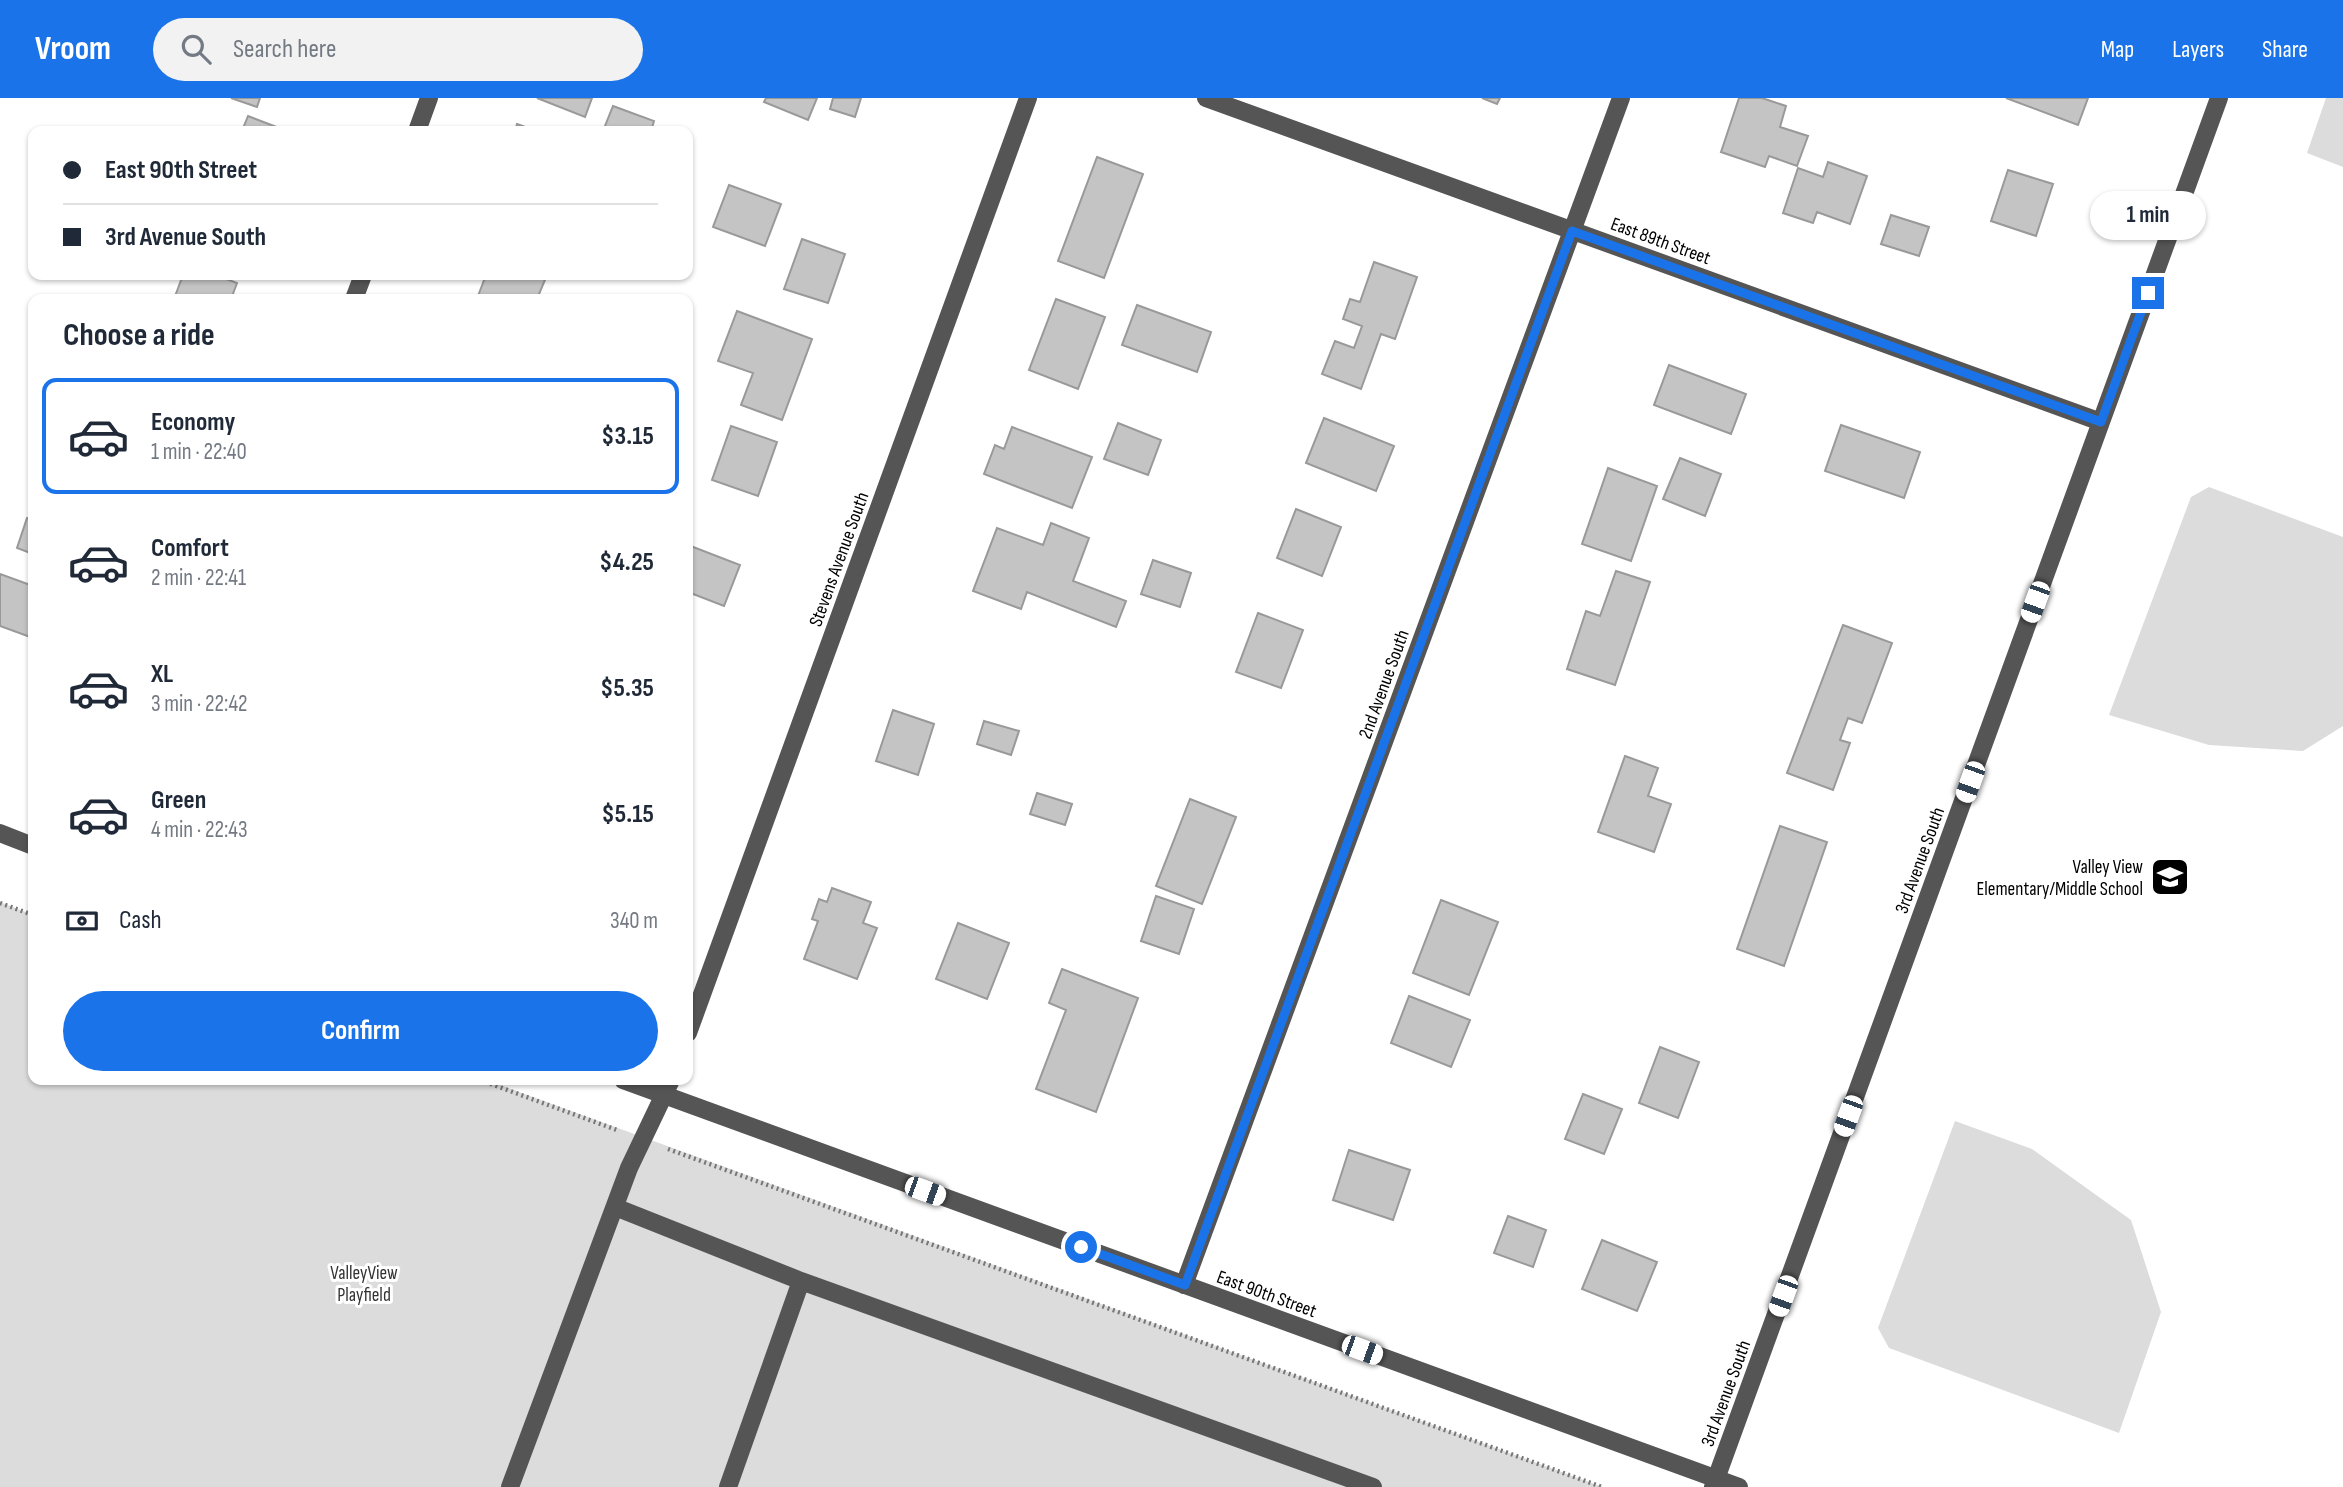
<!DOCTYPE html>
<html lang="en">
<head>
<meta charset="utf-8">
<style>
  :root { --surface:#fff; --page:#f2f2f3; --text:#1f2937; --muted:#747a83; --line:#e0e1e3; --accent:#1a73e8 }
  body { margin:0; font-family:"Sofia Sans Condensed",sans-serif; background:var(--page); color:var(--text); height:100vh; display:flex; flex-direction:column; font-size:26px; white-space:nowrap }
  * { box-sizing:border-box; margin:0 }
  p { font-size:23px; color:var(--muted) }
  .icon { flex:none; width:38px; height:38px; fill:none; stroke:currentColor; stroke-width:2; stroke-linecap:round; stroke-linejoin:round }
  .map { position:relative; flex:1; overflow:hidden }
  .panel { position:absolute; left:28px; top:196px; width:665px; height:791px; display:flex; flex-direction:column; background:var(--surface); border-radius:14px; box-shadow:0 2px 5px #0004 }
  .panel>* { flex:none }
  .guide { position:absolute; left:28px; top:28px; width:665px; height:154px; border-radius:14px; box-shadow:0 2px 5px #0004; display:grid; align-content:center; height:154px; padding:0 35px; background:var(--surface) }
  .end { position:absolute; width:32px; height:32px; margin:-16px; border:9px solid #1a73e8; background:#fff; box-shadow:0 0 0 4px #fff }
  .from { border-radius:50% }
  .bubble { position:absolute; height:49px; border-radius:24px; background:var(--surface); box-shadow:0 2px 5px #0004; font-size:23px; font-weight:700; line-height:49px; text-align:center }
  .car { position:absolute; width:21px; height:42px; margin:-21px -10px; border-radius:9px; box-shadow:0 0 5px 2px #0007; background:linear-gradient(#fff 24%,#345 0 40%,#fff 0 76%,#345 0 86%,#fff 0) }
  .guide b { display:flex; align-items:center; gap:24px; height:66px; font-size:26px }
  .guide b+b { border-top:2px solid var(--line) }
  .guide i { width:18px; height:18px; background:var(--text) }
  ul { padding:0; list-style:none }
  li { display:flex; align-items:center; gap:21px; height:116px; margin:0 14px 10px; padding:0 21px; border:4px solid transparent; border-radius:14px }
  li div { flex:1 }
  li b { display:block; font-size:26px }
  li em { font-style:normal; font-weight:700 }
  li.current { border-color:var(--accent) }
  li>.icon { width:63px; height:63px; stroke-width:1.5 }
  h2 { padding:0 35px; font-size:32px; line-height:84px }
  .pay { display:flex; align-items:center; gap:18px; height:77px; padding:0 35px; font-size:26px }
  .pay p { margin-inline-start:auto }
  .button { display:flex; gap:14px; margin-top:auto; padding:14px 35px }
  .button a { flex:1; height:80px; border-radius:42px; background:var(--accent); color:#fff; font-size:28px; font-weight:700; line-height:80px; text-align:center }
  header { display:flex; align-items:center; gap:42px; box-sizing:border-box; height:98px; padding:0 35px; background:var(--accent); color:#fff }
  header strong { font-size:33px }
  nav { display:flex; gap:38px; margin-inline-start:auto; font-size:24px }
  .search { width:490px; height:63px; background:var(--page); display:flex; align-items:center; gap:18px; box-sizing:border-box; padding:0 24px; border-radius:38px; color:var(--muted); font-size:26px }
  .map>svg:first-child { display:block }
  .green { fill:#dcdcdc }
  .building { fill:#c4c4c4; stroke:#999; stroke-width:2 }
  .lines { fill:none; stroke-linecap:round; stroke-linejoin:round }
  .path { stroke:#777; stroke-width:4.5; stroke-dasharray:2 3.5; stroke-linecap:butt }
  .minor { stroke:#555; stroke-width:18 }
  .route { stroke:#1a73e8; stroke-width:9 }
  .labels { text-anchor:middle; stroke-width:6; stroke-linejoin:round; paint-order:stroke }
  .street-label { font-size:19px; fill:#000; stroke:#fff }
  .poi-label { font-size:19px; fill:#000; stroke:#fff; text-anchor:end }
  .park-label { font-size:19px; fill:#333; stroke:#fff }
</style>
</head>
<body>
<header>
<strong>Vroom</strong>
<div class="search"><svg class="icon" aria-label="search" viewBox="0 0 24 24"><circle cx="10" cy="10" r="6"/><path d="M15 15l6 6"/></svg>Search here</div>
<nav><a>Map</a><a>Layers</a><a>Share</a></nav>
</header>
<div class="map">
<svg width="2343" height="1389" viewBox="0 0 2343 1389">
  <rect width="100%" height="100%" fill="#fff"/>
  <path class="green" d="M 2326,0 L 2343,0 L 2343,69 L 2307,55 Z
    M 2209,389 L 2343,439 L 2343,628 L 2303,653 L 2209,647 L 2109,617 L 2191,399 Z
    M 0,804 L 33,817 L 33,982 L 486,982 L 1603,1389 L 0,1389 Z
    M 1955,1023 L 2032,1051 L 2131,1122 L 2161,1214 L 2119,1335 L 1889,1250 L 1878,1230 Z"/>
  <path class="building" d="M 231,0 L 260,0 L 257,9 Z
    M 537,0 L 592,0 L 585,19 Z
    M 766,0 L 817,0 L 808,22 L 764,4 Z
    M 833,0 L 861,0 L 855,19 L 830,11 Z
    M 1482,0 L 1500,0 L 1497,6 Z
    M 1739,0 L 1762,0 L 1786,8 L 1780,29 L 1808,38 L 1797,68 L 1769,58 L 1765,69 L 1721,54 Z
    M 2006,0 L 2088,0 L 2078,27 Z
    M 613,8 L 654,23 L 651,33 L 603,33 Z
    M 248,18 L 287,33 L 242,33 Z
    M 517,26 L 536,33 L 515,33 Z
    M 1097,59 L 1143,76 L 1104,180 L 1058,163 Z
    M 1828,64 L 1867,78 L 1850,126 L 1817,114 L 1813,125 L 1783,115 L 1798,70 L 1823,79 Z
    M 2008,72 L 2053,86 L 2036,138 L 1991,123 Z
    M 729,87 L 781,106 L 765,148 L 713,129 Z
    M 1891,117 L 1929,129 L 1919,158 L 1881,146 Z
    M 802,141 L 845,156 L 828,205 L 784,191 Z
    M 1374,164 L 1417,179 L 1395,241 L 1381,236 L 1361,291 L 1322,276 L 1335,243 L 1354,250 L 1362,228 L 1343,221 L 1350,201 L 1360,204 Z
    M 183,177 L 216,177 L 237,185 L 231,201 L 174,201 Z
    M 486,177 L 547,177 L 537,201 L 488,201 L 478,198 Z
    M 1056,201 L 1105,219 L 1078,291 L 1029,272 Z
    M 1137,207 L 1211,234 L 1197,274 L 1122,247 Z
    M 737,213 L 812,241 L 782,322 L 741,307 L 753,275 L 718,263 Z
    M 1669,267 L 1746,296 L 1731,336 L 1654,307 Z
    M 1324,320 L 1394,348 L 1376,393 L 1306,365 Z
    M 1118,325 L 1161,342 L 1148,377 L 1104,361 Z
    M 1841,327 L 1920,354 L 1904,400 L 1825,373 Z
    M 731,328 L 777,344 L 758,398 L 712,382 Z
    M 1012,329 L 1092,359 L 1072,410 L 984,376 L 995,347 L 1004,351 Z
    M 1680,360 L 1721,376 L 1705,418 L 1663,401 Z
    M 1608,370 L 1657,388 L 1631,463 L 1582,446 Z
    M 1296,411 L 1341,429 L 1322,478 L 1277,460 Z
    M 27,420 L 33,422 L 33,456 L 17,450 Z
    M 1051,425 L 1089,440 L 1073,483 L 1126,503 L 1116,529 L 1027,494 L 1021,511 L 973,493 L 997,430 L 1043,447 Z
    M 688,447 L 740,467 L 724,508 L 688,494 Z
    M 1153,462 L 1191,475 L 1180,509 L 1141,496 Z
    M 1616,473 L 1650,484 L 1615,587 L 1567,571 L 1586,513 L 1600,518 Z
    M 0,476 L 33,488 L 33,540 L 0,528 Z
    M 1258,515 L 1303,532 L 1281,590 L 1236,574 Z
    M 1843,527 L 1892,545 L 1862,625 L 1848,620 L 1840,642 L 1850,645 L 1833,692 L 1787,675 Z
    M 893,612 L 934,626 L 918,677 L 876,663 Z
    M 984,623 L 1019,633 L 1011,657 L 977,646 Z
    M 1625,658 L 1658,670 L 1648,698 L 1671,706 L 1654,754 L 1598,734 Z
    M 1037,695 L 1072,706 L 1065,727 L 1030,716 Z
    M 1190,701 L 1236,719 L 1202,806 L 1156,788 Z
    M 1780,728 L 1827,744 L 1784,868 L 1737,851 Z
    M 832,790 L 871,804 L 863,825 L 877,830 L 857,881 L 804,861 L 818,823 L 812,821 L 819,801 L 827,804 Z
    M 1156,798 L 1194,811 L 1179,856 L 1141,843 Z
    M 1441,802 L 1498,824 L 1469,897 L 1413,875 Z
    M 958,825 L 1009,845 L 987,901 L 936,881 Z
    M 1062,871 L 1138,900 L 1096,1014 L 1036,991 L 1066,912 L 1049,905 Z
    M 1409,898 L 1470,922 L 1451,969 L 1391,945 Z
    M 1660,949 L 1699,964 L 1678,1020 L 1639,1005 Z
    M 1583,996 L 1622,1011 L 1604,1056 L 1565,1041 Z
    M 1349,1052 L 1410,1072 L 1393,1122 L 1333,1102 Z
    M 1508,1118 L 1546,1132 L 1533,1169 L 1494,1155 Z
    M 1602,1142 L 1657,1164 L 1637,1213 L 1582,1191 Z"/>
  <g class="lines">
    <path class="path" d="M 0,805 L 33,817
      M 480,982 L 617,1032
      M 668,1051 L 1602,1389"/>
    <path class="minor" d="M 1206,0 L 2101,324
      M 417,33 L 429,0
      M 354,201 L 363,177
      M 0,735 L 33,748
      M 688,935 L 1028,0
      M 623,982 L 1739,1389
      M 615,1109 L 801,1183 L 1373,1389
      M 1184,1187 L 1621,0
      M 510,1389 L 629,1070 L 671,982
      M 728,1389 L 801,1183
      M 1713,1389 L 2219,0"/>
  </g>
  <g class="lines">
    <path class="route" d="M 1081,1149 L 1185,1187 L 1572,133 L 2101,324 L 2148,195"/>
  </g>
  <defs>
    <symbol id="school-square" viewBox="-11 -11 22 22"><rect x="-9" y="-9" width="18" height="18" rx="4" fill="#000" stroke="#fff"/><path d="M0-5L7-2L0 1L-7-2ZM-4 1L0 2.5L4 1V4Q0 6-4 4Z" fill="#fff"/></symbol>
  </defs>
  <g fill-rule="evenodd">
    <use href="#school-square" x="2148" y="757" width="44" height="44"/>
  </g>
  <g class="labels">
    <g class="street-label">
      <text transform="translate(1661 142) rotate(20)" y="7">East 89th Street</text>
      <text transform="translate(838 461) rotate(-70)" y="7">Stevens Avenue South</text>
      <text transform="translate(1383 586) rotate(-70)" y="7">2nd Avenue South</text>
      <text transform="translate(1919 762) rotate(-70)" y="7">3rd Avenue South</text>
      <text transform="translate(1267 1195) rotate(20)" y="7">East 90th Street</text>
      <text transform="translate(1725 1295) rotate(-70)" y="7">3rd Avenue South</text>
    </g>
    <g class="poi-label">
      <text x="2143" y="775">Valley View<tspan x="2143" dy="22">Elementary/Middle School</tspan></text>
    </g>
    <g class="park-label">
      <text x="364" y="1181">ValleyView<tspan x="364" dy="22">Playfield</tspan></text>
    </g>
  </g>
</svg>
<i class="end from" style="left:1081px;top:1149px"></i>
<i class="end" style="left:2148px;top:195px"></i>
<div class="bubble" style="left:2090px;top:93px;width:116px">1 min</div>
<i class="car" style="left:2035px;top:504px;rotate:200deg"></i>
<i class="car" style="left:1970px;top:684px;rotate:200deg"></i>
<i class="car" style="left:1848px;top:1018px;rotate:200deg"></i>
<i class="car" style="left:925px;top:1093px;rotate:110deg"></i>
<i class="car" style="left:1783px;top:1198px;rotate:200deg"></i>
<i class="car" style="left:1362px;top:1252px;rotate:110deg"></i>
<div class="guide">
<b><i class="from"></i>East 90th Street</b>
<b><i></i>3rd Avenue South</b>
</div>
<section class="panel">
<h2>Choose a ride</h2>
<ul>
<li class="current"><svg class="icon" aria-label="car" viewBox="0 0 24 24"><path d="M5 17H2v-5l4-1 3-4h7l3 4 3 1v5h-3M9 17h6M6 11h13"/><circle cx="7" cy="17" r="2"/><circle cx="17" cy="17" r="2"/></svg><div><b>Economy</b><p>1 min · 22:40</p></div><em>$3.15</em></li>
<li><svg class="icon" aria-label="car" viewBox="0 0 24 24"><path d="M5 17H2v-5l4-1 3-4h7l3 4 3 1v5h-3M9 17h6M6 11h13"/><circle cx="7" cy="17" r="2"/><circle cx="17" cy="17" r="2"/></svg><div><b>Comfort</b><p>2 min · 22:41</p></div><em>$4.25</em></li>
<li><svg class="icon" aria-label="car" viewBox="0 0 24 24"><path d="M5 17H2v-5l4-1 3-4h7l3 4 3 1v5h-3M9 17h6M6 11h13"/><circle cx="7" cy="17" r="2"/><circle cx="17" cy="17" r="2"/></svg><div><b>XL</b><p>3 min · 22:42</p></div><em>$5.35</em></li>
<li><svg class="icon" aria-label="car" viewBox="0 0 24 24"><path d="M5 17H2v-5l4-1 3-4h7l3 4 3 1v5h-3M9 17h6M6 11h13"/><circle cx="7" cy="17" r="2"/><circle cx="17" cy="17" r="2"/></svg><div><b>Green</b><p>4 min · 22:43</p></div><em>$5.15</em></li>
</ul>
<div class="pay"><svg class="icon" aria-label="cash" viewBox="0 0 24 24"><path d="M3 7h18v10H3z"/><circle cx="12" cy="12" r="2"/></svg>Cash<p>340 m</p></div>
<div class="button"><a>Confirm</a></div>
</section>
</div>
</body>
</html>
